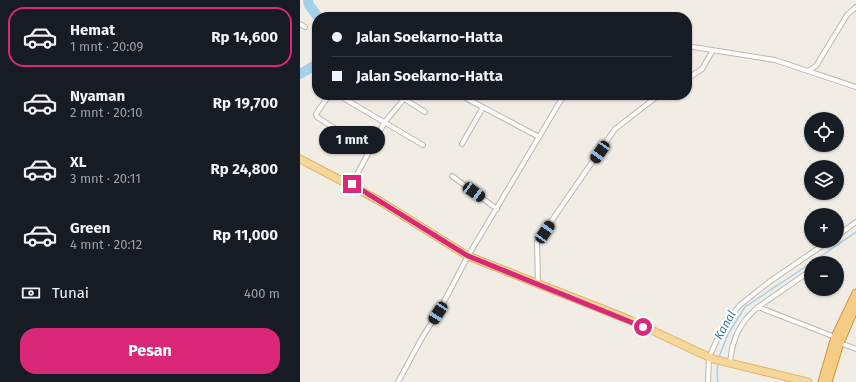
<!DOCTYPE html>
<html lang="id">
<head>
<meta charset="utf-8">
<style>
  :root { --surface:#171b24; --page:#20242c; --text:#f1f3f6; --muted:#9ea1a6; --line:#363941; --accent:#db2777 }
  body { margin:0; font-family:"Fira Sans",sans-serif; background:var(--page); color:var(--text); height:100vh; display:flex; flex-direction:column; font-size:15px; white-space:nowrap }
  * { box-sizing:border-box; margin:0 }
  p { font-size:13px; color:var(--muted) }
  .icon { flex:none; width:22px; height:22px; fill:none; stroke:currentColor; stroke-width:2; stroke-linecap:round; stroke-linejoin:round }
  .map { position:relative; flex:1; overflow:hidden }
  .panel { display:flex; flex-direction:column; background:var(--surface); width:300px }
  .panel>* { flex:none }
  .banner { position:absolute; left:12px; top:12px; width:380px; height:88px; border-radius:16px; box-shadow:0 1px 3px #0004; display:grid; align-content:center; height:88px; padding:0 20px; background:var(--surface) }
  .buttons { position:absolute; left:504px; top:112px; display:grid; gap:8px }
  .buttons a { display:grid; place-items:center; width:40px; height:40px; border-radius:50%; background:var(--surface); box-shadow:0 1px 3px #0004; font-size:20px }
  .end { position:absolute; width:18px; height:18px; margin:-9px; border:5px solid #db2777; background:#fff; box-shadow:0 0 0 2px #fff }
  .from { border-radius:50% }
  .bubble { position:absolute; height:28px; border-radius:14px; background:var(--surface); box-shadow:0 1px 3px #0004; font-size:13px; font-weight:700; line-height:28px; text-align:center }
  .car { position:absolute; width:12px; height:24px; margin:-12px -6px; border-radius:5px; box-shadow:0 0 3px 1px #0007; background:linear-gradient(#222 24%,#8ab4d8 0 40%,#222 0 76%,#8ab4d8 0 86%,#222 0) }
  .banner b { display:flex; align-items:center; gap:14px; height:38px; font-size:15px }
  .banner b+b { border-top:1px solid var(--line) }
  .banner i { width:10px; height:10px; background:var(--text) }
  ul { padding:7px 0 0; list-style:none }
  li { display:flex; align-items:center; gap:12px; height:60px; margin:0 8px 6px; padding:0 12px; border:2px solid transparent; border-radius:16px }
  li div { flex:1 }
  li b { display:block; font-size:15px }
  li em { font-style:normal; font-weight:700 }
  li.selected { border-color:var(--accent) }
  li>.icon { width:36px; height:36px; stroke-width:1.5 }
  .pay { display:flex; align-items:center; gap:10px; height:44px; padding:0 20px; font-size:15px }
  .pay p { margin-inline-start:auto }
  .action { display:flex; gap:8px; margin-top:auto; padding:8px 20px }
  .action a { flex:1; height:46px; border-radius:16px; background:var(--accent); color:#fff; font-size:16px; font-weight:700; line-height:46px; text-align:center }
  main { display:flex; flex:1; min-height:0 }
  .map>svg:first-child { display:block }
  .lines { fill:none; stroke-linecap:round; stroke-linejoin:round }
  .stream { stroke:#a5d0e9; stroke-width:1.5 }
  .river { stroke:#a5d0e9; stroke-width:10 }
  .minor-casing { stroke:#beb7ab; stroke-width:6 }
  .primary-casing { stroke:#d9b36a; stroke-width:9 }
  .trunk-casing { stroke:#d0953f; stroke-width:9 }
  .minor { stroke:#fff; stroke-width:4 }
  .primary { stroke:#f6d798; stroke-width:7 }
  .trunk { stroke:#f4cc83; stroke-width:7 }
  .route { stroke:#db2777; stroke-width:5 }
  .labels { text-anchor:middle; stroke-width:4; stroke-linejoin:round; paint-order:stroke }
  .water-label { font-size:12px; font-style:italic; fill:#377ba5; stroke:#fff }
</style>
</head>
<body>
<main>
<section class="panel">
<ul>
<li class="selected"><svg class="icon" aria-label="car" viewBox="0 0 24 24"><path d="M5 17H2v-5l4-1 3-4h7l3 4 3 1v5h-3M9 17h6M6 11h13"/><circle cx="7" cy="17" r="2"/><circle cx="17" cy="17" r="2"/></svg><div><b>Hemat</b><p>1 mnt · 20:09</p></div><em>Rp 14,600</em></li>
<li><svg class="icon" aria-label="car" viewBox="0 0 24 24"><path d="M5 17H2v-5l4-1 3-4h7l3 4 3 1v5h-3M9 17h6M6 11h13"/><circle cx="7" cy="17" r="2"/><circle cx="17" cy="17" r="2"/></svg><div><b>Nyaman</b><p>2 mnt · 20:10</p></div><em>Rp 19,700</em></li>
<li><svg class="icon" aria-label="car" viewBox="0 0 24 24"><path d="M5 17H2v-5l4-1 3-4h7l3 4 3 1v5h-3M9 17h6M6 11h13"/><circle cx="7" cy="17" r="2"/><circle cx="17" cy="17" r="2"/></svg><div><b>XL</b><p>3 mnt · 20:11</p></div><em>Rp 24,800</em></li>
<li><svg class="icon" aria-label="car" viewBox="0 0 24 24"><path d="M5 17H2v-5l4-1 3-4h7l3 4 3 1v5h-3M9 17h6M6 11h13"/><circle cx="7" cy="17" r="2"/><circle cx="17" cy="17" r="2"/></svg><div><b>Green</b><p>4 mnt · 20:12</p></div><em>Rp 11,000</em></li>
</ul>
<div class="pay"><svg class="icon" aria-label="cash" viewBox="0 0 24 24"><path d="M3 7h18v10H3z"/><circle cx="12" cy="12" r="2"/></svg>Tunai<p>400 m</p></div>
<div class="action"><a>Pesan</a></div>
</section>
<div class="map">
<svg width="556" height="382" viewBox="0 0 556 382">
  <rect width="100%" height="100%" fill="#f1ece4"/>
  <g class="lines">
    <path class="stream" d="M 511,263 L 556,232
      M 419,357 L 428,334 L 445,307 L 511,263
      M 418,382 L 417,373 L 418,363"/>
    <path class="river" d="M 8,0 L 9,5 L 18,17
      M 0,74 L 17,64"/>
    <defs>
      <path id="minor" d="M 0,24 L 5,27
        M 387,46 L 475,60 L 556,87
        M 508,71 L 516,66 L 547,15 L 556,7
        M 387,79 L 402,69 L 413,50
        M 29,95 L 16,114 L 17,117 L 69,150
        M 38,95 L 123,145
        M 98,95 L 125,112
        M 160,95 L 239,137
        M 162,144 L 183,107
        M 152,176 L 197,209
        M 52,184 L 84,123 L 104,99
        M 537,236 L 556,222
        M 238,283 L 237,242 L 315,129 L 359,95
        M 458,307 L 510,271
        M 540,343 L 556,349
        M 430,363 C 432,339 440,322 458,307 L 535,337
        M 98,382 L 123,336 L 138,313 L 168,256 L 264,95
        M 408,382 L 409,357 L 424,325 L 440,305 L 469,282 L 529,241"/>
      <path id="primary" d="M 0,159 L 78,200 L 168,256 L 330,320 L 413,359 L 508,382"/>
      <path id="trunk" d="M 522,382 L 535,337 L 556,293
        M 528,382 L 540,343 L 556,306"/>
    </defs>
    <use href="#minor" class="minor-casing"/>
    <use href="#primary" class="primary-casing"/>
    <use href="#trunk" class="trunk-casing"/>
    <use href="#minor" class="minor"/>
    <use href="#primary" class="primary"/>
    <use href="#trunk" class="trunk"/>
  </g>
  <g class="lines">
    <path class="route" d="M 52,184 L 168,256 L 343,327"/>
  </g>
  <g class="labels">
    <g class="water-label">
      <text transform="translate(425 325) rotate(-61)" y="4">Kanal</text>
    </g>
  </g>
</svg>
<div class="buttons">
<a><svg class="icon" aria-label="locate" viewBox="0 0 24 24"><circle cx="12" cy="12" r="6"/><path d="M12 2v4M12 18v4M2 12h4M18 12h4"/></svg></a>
<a><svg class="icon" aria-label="layers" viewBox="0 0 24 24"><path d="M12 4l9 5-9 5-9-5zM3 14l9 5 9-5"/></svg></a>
<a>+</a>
<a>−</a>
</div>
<i class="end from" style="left:343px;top:327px"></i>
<i class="end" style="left:52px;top:184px"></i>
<div class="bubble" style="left:19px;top:126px;width:66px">1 mnt</div>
<i class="car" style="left:300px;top:152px;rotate:215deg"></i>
<i class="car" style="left:174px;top:192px;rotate:126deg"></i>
<i class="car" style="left:245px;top:232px;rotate:34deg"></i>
<i class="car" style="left:138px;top:313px;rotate:213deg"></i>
<div class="banner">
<b><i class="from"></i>Jalan Soekarno-Hatta</b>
<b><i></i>Jalan Soekarno-Hatta</b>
</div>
</div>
</main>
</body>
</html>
